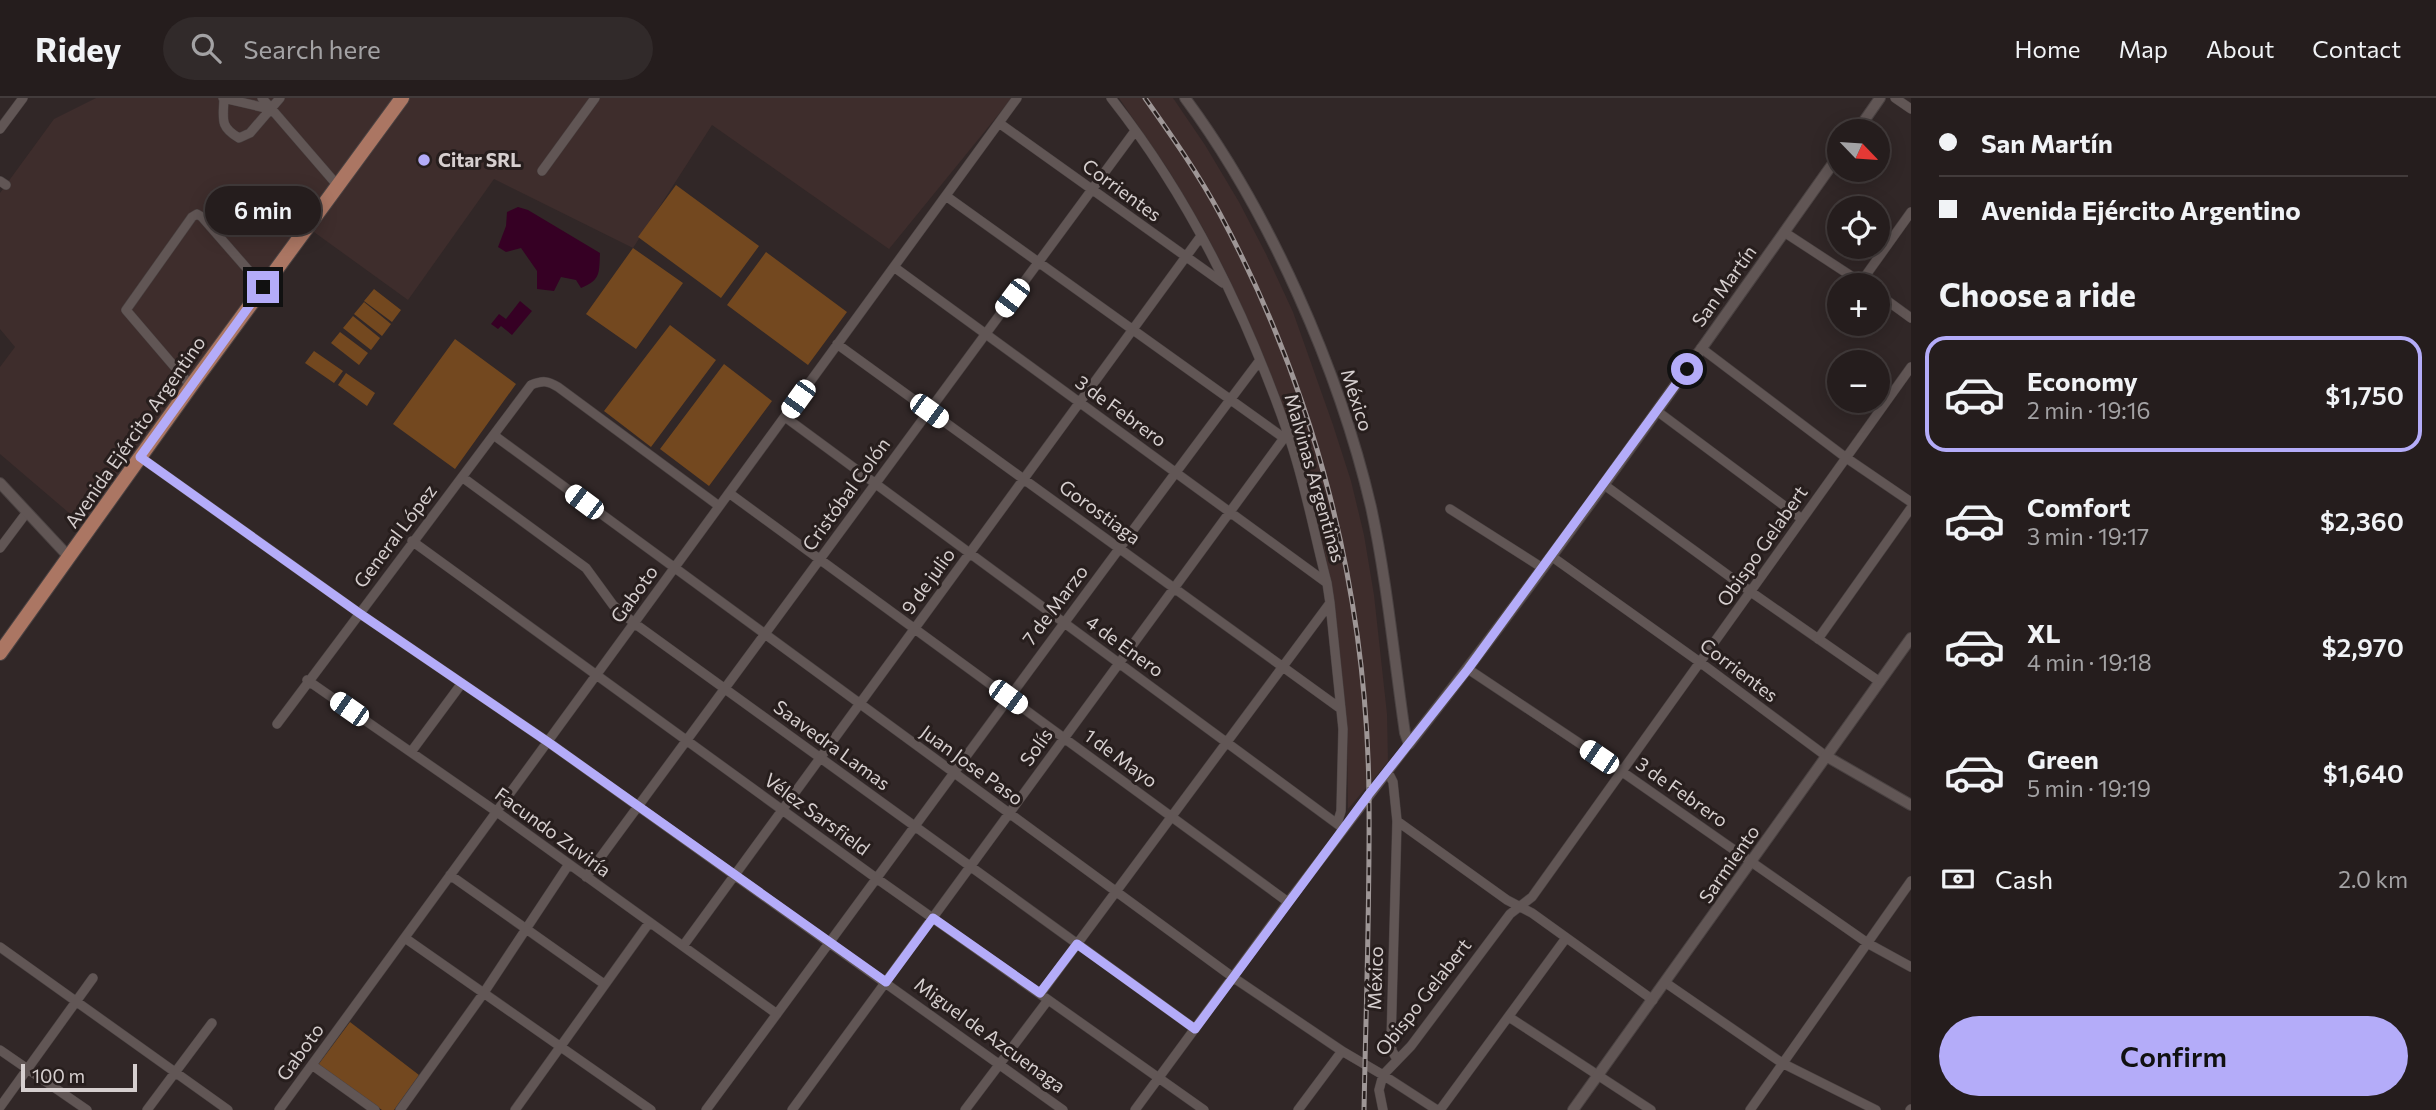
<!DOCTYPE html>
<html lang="en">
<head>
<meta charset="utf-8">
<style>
  :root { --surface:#251d1d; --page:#312a2a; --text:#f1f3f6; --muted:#a3a2a4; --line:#423b3b; --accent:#b4acf9 }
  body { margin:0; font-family:Commissioner,sans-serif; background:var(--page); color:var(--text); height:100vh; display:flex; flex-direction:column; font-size:26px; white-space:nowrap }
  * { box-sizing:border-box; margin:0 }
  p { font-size:23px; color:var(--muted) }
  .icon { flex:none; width:38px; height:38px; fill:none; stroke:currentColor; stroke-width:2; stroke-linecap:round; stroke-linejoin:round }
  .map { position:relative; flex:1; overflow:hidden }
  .drawer { display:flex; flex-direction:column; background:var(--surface); width:525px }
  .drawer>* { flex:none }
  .guide { display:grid; align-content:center; height:154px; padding:0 28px; background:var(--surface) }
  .needle { width:46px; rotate:115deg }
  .tools { position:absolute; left:1827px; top:21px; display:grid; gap:14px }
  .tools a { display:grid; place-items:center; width:63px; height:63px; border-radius:50%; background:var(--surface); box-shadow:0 4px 18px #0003,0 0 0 2px var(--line); font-size:35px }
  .scale { position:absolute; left:21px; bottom:18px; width:116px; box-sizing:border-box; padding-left:7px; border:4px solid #d6cfcf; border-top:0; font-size:19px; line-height:24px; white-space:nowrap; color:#d6cfcf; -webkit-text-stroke:5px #271e1d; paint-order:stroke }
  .end { position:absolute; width:32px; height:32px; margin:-16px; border:9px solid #b4acf9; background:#111; box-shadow:0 0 0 4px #111 }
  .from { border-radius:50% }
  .bubble { position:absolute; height:49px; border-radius:24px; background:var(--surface); box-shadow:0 4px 18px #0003,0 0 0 2px var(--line); font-size:23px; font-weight:600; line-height:49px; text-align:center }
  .car { position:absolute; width:21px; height:42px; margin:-21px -10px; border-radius:9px; box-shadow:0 0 5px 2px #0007; background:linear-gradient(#fff 24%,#345 0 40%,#fff 0 76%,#345 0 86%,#fff 0) }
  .guide b { display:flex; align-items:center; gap:24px; height:66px; font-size:26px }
  .guide b+b { border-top:2px solid var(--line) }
  .guide i { width:18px; height:18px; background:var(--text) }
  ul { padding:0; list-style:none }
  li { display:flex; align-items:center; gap:21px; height:116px; margin:0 14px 10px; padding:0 14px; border:4px solid transparent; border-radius:21px }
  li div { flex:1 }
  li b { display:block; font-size:26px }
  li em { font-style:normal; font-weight:600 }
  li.on { border-color:var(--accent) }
  li>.icon { width:63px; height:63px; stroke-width:1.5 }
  h2 { padding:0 28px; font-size:32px; line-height:84px }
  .pay { display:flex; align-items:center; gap:18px; height:77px; padding:0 28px; font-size:26px }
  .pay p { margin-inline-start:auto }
  .primary-button { display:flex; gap:14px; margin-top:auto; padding:14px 28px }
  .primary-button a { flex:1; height:80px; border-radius:42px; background:var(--accent); color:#111; font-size:28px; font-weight:600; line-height:80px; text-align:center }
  header { display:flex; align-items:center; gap:42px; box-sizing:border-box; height:98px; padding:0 35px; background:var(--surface); border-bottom:2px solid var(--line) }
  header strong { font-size:33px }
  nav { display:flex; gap:38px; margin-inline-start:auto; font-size:24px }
  .search { width:490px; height:63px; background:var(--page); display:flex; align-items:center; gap:18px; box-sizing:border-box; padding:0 24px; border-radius:38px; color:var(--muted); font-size:26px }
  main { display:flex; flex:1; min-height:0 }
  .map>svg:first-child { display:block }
  .built { fill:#3e2d2c }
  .green { fill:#73481f }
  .water { fill:#360024 }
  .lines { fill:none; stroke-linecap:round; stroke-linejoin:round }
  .minor-casing { stroke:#4a4242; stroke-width:10 }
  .tertiary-casing { stroke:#4a4242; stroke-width:12 }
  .primary-casing { stroke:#4a4242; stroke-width:16 }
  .minor { stroke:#615655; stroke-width:9 }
  .tertiary { stroke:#615655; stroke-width:10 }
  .primary { stroke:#ab7663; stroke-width:14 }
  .rail-casing { stroke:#9e9696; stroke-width:5 }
  .rail { stroke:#271e1d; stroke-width:2.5; stroke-dasharray:8; stroke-linecap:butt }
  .route { stroke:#b4acf9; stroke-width:9 }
  .poi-dot { fill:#b4acf9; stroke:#271e1d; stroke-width:2.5 }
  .labels { text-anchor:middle; stroke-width:6; stroke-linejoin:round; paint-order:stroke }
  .poi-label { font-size:19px; font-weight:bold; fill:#d6cfcf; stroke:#271e1d; text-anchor:start }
  .street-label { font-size:19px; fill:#d6cfcf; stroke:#271e1d }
</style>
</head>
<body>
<header>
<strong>Ridey</strong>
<div class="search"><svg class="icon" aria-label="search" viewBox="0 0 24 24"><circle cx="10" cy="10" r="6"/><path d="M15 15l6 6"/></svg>Search here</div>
<nav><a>Home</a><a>Map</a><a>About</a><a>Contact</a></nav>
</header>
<main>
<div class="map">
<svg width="1911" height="1012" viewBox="0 0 1911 1012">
  <rect width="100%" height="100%" fill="#312727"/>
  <path class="built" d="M 96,0 L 1012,0 L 889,151 L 712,27 L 633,150 L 494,81 L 408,202 L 307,129 L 89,432 L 0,356 L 0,269 L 15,249 L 0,231 L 0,95 L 54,21 Z
    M 1119,0 L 1173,0 L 1205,47 L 1239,104 L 1266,156 L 1293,214 L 1333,327 L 1351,383 L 1364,437 L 1374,497 L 1387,616 L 1388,664 L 1348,711 L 1347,630 L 1335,512 L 1323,445 L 1298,355 L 1271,279 L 1230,183 L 1204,132 L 1169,73 Z"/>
  <path class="green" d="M 676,87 L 759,148 L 721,200 L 638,139 Z
    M 633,150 L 683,185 L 636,251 L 586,216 Z
    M 766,154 L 847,214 L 808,267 L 727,207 Z
    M 374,191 L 401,212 L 392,224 L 364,203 Z
    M 364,204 L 391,226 L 382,238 L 354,216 Z
    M 353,218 L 380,240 L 371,252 L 343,230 Z
    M 670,227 L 716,262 L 651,349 L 604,313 Z
    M 340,234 L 368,255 L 359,267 L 331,245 Z
    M 455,241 L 516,286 L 455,371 L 393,326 Z
    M 314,253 L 343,273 L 334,285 L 305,265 Z
    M 724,266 L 772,303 L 709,388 L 660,351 Z
    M 346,275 L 375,295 L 367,308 L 338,287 Z
    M 350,924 L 419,977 L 394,1012 L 382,1012 L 318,967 Z"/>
  <path class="water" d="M 518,109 L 528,112 L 600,155 C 599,175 601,182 581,190 L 576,182 L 561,179 L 554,193 L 537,191 L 537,173 L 521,150 L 506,154 L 498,149 L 506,128 L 507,114 Z
    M 520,203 L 532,213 L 512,237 L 501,228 L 498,231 L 491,226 L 499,216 L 506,221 Z"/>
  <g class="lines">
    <defs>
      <path id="minor" d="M 223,0 L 270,11
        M 262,0 L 338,88
        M 1111,0 C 1189,99 1247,218 1288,336 C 1305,384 1314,436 1327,485 L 1330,505 L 1343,631 L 1341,713 L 1337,726
        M 1895,0 L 1911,11
        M 224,1 C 223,22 220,29 239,40 L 250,35 L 280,0
        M 999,25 L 1223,185
        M 0,31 L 23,0
        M 542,73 L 595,0
        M 0,83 L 6,87
        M 946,98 L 1284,340 L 1287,339
        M 1784,134 L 1865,187
        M 894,169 L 1327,485
        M 1861,184 L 1911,114
        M 1878,196 L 1911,220
        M 837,246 L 1341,611
        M 1701,250 L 1845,359 L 1911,404
        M 191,288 L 126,212 L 192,119 L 197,116 L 202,119 L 263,189
        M 1657,313 L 1802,421
        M 785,319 L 1344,731
        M 495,338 L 1234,880 L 1342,953 L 1383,977 L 1437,1012
        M 140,359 L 359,515 L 548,644 L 1063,1012
        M 462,379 L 586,470 L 613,507 L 634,525 L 1195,931
        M 1603,386 L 1751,494 L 1880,584
        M 729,395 L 1288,804
        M 1450,411 L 1541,469
        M 412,443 L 876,780 L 1204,1012
        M 0,450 L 27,414
        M 1551,458 L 1701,565 L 1826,658
        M 1818,541 L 1911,410
        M 1468,571 L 1621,673 L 1869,846 L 1911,869
        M 307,582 L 497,714 L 777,916
        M 277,626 L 531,287 C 543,282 548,283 558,289 L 719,408
        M 411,654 L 462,585
        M 1388,674 L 1393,684 L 1397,723 L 1391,944 L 1392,953 L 1397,961
        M 1397,723 L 1507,802 L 1532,815 L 1653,902
        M 450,777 L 604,886
        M 586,779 L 1135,33
        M 405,840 L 651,1012
        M 683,848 L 1201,138
        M 0,849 L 228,1012
        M 1666,885 L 1782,965 L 1876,1012
        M 1040,896 L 1330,505
        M 1509,919 L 1651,1012
        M 0,952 L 87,1012
        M 312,967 L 375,1012
        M 0,1009 L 93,880
        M 147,1012 L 212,925
        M 279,1012 L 1017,0
        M 400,1012 L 483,896 L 569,766
        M 515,1012 L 649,825
        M 706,1012 C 891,762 1073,510 1260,262
        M 792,1012 L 1284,340
        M 965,1012 L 1048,902
        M 1135,1012 L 1288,804 L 1409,646
        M 1298,1012 L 1342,953
        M 1383,1012 L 1379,992 L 1383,977 L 1411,948 L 1510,816 L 1532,799 L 1911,269
        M 1440,1012 L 1566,840
        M 1750,1012 L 1911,783
        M 1910,1012 L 1911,1011"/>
      <path id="tertiary" d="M 1185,0 C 1269,113 1339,272 1371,409 C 1387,483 1394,560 1405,635 L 1409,646
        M 1857,33 L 1880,0
        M 0,385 L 69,459
        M 1409,646 C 1559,455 1698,255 1839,57
        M 1826,658 L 1911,707
        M 1573,1012 L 1911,540"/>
      <path id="primary" d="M 0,555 L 196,281 L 402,0"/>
    </defs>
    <use href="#minor" class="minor-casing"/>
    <use href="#tertiary" class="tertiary-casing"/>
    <use href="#primary" class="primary-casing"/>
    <use href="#minor" class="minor"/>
    <use href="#tertiary" class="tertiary"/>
    <use href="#primary" class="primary"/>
    <defs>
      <path id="rail" d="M 1145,0 C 1171,37 1198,75 1220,116 C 1316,295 1367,494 1369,698 C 1370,803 1366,907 1364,1012"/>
    </defs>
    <use href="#rail" class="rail-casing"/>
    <use href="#rail" class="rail"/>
  </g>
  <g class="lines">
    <path class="route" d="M 263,189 L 140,359 L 359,515 L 548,644 L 886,884 L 933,820 L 1040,895 L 1077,846 L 1195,931 L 1369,696 L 1468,571 L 1687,271"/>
  </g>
  <circle class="poi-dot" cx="424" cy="62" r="7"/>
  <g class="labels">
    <g class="poi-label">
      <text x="438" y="69">Citar SRL</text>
    </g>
    <g class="street-label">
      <text transform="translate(1122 92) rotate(36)" y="7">Corrientes</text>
      <text transform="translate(1724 188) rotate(-54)" y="7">San Martín</text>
      <text transform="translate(1357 302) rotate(72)" y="7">México</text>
      <text transform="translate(1121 313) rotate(36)" y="7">3 de Febrero</text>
      <text transform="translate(135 334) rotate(-55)" y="7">Avenida Ejército Argentino</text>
      <text transform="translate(1315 380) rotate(74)" y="7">Malvinas Argentinas</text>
      <text transform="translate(846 396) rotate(-54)" y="7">Cristóbal Colón</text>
      <text transform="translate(1100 414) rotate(36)" y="7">Gorostiaga</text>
      <text transform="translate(395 438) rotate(-53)" y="7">General López</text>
      <text transform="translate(1762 448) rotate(-55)" y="7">Obispo Gelabert</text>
      <text transform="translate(928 483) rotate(-54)" y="7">9 de julio</text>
      <text transform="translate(634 496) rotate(-54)" y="7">Gaboto</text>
      <text transform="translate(1055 507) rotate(-53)" y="7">7 de Marzo</text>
      <text transform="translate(1125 548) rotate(36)" y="7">4 de Enero</text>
      <text transform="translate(1739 572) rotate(37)" y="7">Corrientes</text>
      <text transform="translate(832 647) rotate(36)" y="7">Saavedra Lamas</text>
      <text transform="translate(1036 649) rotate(-54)" y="7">Solís</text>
      <text transform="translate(1121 660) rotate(36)" y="7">1 de Mayo</text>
      <text transform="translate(972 667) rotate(36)" y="7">Juan Jose Paso</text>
      <text transform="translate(1682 694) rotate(35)" y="7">3 de Febrero</text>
      <text transform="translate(817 716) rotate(36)" y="7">Vélez Sarsfield</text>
      <text transform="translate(553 734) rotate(36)" y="7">Facundo Zuviría</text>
      <text transform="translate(1729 766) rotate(-55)" y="7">Sarmiento</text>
      <text transform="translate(1375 880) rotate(-88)" y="7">México</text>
      <text transform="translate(1423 899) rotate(-52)" y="7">Obispo Gelabert</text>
      <text transform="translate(990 937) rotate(36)" y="7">Miguel de Azcuenaga</text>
      <text transform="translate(300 954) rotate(-54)" y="7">Gaboto</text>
    </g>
  </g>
</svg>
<div class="tools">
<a><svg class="needle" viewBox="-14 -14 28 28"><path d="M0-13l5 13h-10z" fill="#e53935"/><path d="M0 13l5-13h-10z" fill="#a3a2a4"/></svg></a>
<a><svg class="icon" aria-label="locate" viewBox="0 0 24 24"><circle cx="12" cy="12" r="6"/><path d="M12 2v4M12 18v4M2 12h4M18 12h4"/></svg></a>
<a>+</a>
<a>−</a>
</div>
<div class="scale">100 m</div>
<i class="end from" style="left:1687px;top:271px"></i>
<i class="end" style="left:263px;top:189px"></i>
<div class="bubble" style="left:205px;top:88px;width:116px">6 min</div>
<i class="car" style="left:1012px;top:200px;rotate:217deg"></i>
<i class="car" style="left:798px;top:301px;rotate:216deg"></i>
<i class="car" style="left:929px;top:313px;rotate:126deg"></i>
<i class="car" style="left:584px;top:404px;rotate:307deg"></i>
<i class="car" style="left:1008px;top:599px;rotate:126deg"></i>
<i class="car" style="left:349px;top:611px;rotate:305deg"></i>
<i class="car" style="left:1599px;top:659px;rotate:304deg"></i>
</div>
<section class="drawer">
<div class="guide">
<b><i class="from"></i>San Martín</b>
<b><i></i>Avenida Ejército Argentino</b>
</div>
<h2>Choose a ride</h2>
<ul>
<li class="on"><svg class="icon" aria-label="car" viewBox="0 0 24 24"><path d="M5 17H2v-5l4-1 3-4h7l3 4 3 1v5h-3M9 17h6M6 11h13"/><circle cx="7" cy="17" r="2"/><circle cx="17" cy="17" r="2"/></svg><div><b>Economy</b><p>2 min · 19:16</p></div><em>$1,750</em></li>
<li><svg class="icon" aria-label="car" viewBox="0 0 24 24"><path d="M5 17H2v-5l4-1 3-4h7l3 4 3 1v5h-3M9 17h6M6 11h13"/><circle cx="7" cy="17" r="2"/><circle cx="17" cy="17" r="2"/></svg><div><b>Comfort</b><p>3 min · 19:17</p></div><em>$2,360</em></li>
<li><svg class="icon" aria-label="car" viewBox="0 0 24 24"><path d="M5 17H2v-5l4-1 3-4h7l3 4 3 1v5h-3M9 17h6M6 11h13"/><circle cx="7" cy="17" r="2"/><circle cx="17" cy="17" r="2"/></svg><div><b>XL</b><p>4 min · 19:18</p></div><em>$2,970</em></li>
<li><svg class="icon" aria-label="car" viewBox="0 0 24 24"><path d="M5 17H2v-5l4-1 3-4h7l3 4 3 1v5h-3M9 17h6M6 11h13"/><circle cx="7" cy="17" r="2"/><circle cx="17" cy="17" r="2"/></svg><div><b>Green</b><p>5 min · 19:19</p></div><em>$1,640</em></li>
</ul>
<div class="pay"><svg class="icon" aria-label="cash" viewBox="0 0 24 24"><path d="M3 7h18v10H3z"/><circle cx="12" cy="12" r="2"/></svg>Cash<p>2.0 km</p></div>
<div class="primary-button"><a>Confirm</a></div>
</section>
</main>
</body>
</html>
